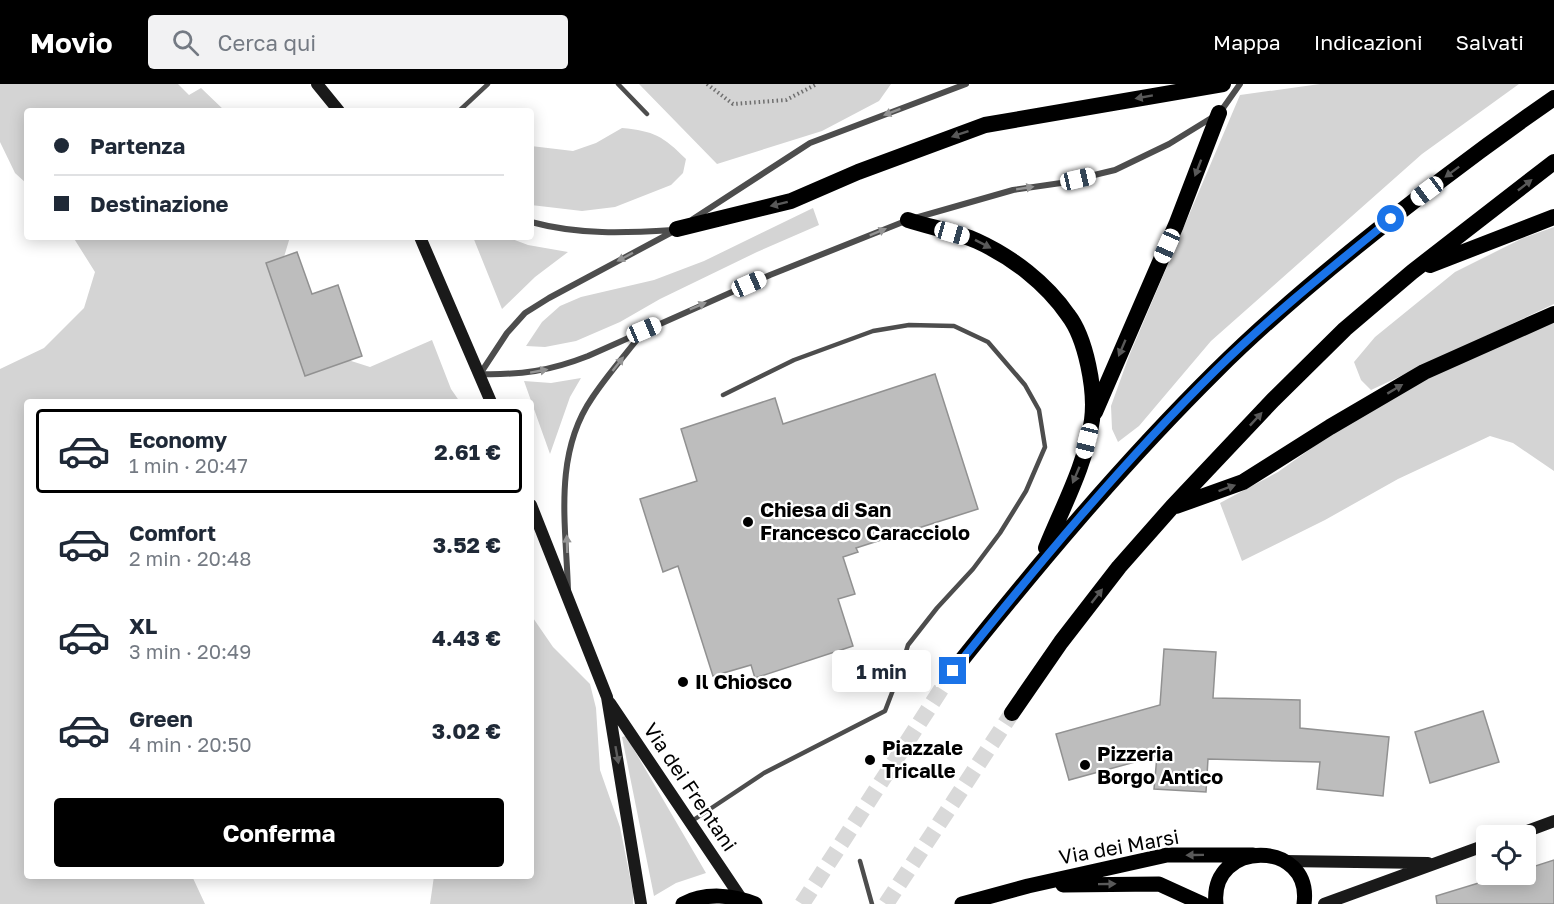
<!DOCTYPE html>
<html lang="it">
<head>
<meta charset="utf-8">
<style>
  :root { --surface:#fff; --page:#f2f2f3; --text:#1f2937; --muted:#747a83; --line:#e0e1e3; --accent:#000 }
  body { margin:0; font-family:"Golos Text",sans-serif; background:var(--page); color:var(--text); height:100vh; display:flex; flex-direction:column; font-size:22px; white-space:nowrap }
  * { box-sizing:border-box; margin:0 }
  p { font-size:20px; color:var(--muted) }
  .icon { flex:none; width:33px; height:33px; fill:none; stroke:currentColor; stroke-width:2; stroke-linecap:round; stroke-linejoin:round }
  .map { position:relative; flex:1; overflow:hidden }
  .sheet { position:absolute; left:24px; top:315px; width:510px; height:480px; display:flex; flex-direction:column; background:var(--surface); border-radius:6px; box-shadow:0 3px 15px #0003 }
  .sheet>* { flex:none }
  .guide { position:absolute; left:24px; top:24px; width:510px; height:132px; border-radius:6px; box-shadow:0 3px 15px #0003; display:grid; align-content:center; height:132px; padding:0 30px; background:var(--surface) }
  .buttons { position:absolute; left:1476px; top:741px; display:grid; gap:12px }
  .buttons a { display:grid; place-items:center; width:60px; height:60px; border-radius:6px; background:var(--surface); box-shadow:0 3px 15px #0003; font-size:30px }
  .end { position:absolute; width:27px; height:27px; margin:-14px; border:8px solid #1a73e8; background:#fff; box-shadow:0 0 0 3px #fff }
  .from { border-radius:50% }
  .bubble { position:absolute; height:42px; border-radius:6px; background:var(--surface); box-shadow:0 3px 15px #0003; font-size:20px; font-weight:700; line-height:42px; text-align:center }
  .car { position:absolute; width:18px; height:36px; margin:-18px -9px; border-radius:8px; box-shadow:0 0 4px 2px #0007; background:linear-gradient(#fff 24%,#345 0 40%,#fff 0 76%,#345 0 86%,#fff 0) }
  .guide b { display:flex; align-items:center; gap:21px; height:57px; font-size:22px }
  .guide b+b { border-top:2px solid var(--line) }
  .guide i { width:15px; height:15px; background:var(--text) }
  ul { padding:10px 0 0; list-style:none }
  li { display:flex; align-items:center; gap:18px; height:84px; margin:0 12px 9px; padding:0 18px; border:3px solid transparent; border-radius:6px }
  li div { flex:1 }
  li b { display:block; font-size:22px }
  li em { font-style:normal; font-weight:700 }
  li.current { border-color:var(--accent) }
  li>.icon { width:54px; height:54px; stroke-width:1.5 }
  .action { display:flex; gap:12px; margin-top:auto; padding:12px 30px }
  .action a { flex:1; height:69px; border-radius:6px; background:var(--accent); color:#fff; font-size:24px; font-weight:700; line-height:69px; text-align:center }
  header { display:flex; align-items:center; gap:36px; box-sizing:border-box; height:84px; padding:0 30px; background:var(--accent); color:#fff }
  header strong { font-size:28px }
  nav { display:flex; gap:33px; margin-inline-start:auto; font-size:21px }
  .search { width:420px; height:54px; background:var(--page); display:flex; align-items:center; gap:15px; box-sizing:border-box; padding:0 21px; border-radius:6px; color:var(--muted); font-size:22px }
  .map>svg:first-child { display:block }
  .green { fill:#d4d4d4 }
  .building { fill:#bdbdbd; stroke:#919191; stroke-width:1.5 }
  .lines { fill:none; stroke-linecap:round; stroke-linejoin:round }
  .trunk-tunnel { stroke:#d9d9d9; stroke-width:16; stroke-dasharray:16 8; stroke-linecap:butt }
  .path { stroke:#6f6f6f; stroke-width:4; stroke-dasharray:1.5 3; stroke-linecap:butt }
  .service { stroke:#4d4d4d; stroke-width:4.5 }
  .minor { stroke:#4d4d4d; stroke-width:6 }
  .secondary { stroke:#1a1a1a; stroke-width:12 }
  .primary { stroke:#000; stroke-width:15 }
  .trunk { stroke:#000; stroke-width:16 }
  .oneway { fill:#595959 }
  .oneway2 { fill:#949494 }
  .oneway3 { fill:#5f5f5f }
  .route { stroke:#1a73e8; stroke-width:8 }
  .poi-dot { fill:#000; stroke:#fff; stroke-width:2 }
  .labels { text-anchor:middle; stroke-width:4.5; stroke-linejoin:round; paint-order:stroke }
  .poi-label { font-size:20px; font-weight:bold; fill:#000; stroke:#fff; text-anchor:start }
  .street-label { font-size:20px; fill:#000; stroke:#fff }
</style>
</head>
<body>
<header>
<strong>Movio</strong>
<div class="search"><svg class="icon" aria-label="search" viewBox="0 0 24 24"><circle cx="10" cy="10" r="6"/><path d="M15 15l6 6"/></svg>Cerca qui</div>
<nav><a>Mappa</a><a>Indicazioni</a><a>Salvati</a></nav>
</header>
<div class="map">
<svg width="1554" height="820" viewBox="0 0 1554 820">
  <rect width="100%" height="100%" fill="#fff"/>
  <path class="green" d="M 0,0 L 178,0 L 189,11 L 201,4 L 225,27 L 27,27 L 27,100 L 15,89 L 0,58 Z
    M 639,0 L 891,0 L 879,17 L 822,47 L 717,80 Z
    M 1320,0 L 1519,0 L 1422,70 L 1211,257 L 1139,342 L 1118,358 L 1112,345 L 1111,322 L 1129,272 L 1240,11 Z
    M 622,44 C 654,47 663,52 686,75 L 683,89 L 671,101 L 615,123 L 582,127 L 531,121 L 531,62 L 573,67 L 596,59 Z
    M 813,124 L 819,141 L 757,168 L 660,215 L 620,238 L 576,257 L 545,263 L 526,262 L 542,238 L 560,222 L 581,213 L 654,196 L 704,177 Z
    M 1554,143 L 1554,220 L 1371,306 L 1361,296 L 1354,278 L 1375,253 L 1455,188 L 1523,154 Z
    M 73,153 L 290,153 L 281,183 L 279,216 L 307,251 L 348,276 L 370,283 L 432,256 L 451,305 L 460,318 L 27,318 L 27,792 L 192,792 L 205,820 L 0,820 L 0,285 L 44,264 L 84,224 L 95,188 Z
    M 473,153 L 507,153 L 528,161 L 568,168 L 535,193 L 502,225 Z
    M 1554,237 L 1554,387 L 1513,359 L 1490,352 L 1398,395 L 1325,436 L 1242,477 L 1220,419 L 1278,388 L 1354,334 L 1425,293 Z
    M 581,294 L 570,313 L 550,370 L 524,297 L 551,299 Z
    M 531,531 L 553,563 L 590,600 L 596,624 L 600,686 L 620,743 L 633,808 L 633,820 L 430,820 L 434,792 L 531,792 Z
    M 626,652 L 706,789 L 676,799 L 654,812 L 622,653 Z"/>
  <path class="building" d="M 297,168 L 312,210 L 338,201 L 362,272 L 305,292 L 266,179 Z
    M 935,290 L 978,425 L 856,464 L 858,468 L 843,473 L 855,510 L 838,515 L 853,562 L 755,594 L 751,581 L 713,592 L 678,482 L 663,488 L 640,415 L 697,397 L 681,345 L 775,314 L 783,340 Z
    M 1164,565 L 1216,568 L 1213,614 L 1300,616 L 1300,644 L 1389,653 L 1383,712 L 1317,705 L 1320,678 L 1208,675 L 1206,708 L 1154,705 L 1157,672 L 1069,696 L 1056,650 L 1160,621 Z
    M 1483,627 L 1499,678 L 1430,699 L 1415,648 Z
    M 1554,776 L 1554,820 L 1437,820 L 1436,812 L 1508,790 L 1526,790 L 1526,785 Z"/>
  <g class="lines">
    <path class="trunk-tunnel" d="M 802,820 L 953,587
      M 886,820 L 1012,629"/>
    <path class="path" d="M 707,0 L 733,20 L 786,16 L 817,0"/>
    <path class="service" d="M 618,0 L 647,30
      M 459,27 L 488,0
      M 692,737 L 764,689 L 885,627 L 898,593 L 908,561 L 937,524 L 973,485 L 1000,449 L 1026,407 L 1045,363 L 1039,326 L 1025,301 L 988,258 L 954,242 L 909,241 L 873,247 L 794,276 L 723,311
      M 860,777 L 872,820"/>
    <path class="minor" d="M 1221,27 L 1240,0
      M 693,135 L 810,59 L 966,0
      M 531,138 C 579,151 625,149 673,146
      M 480,290 C 521,291 550,287 588,272 L 770,191 L 908,136 L 1013,106 L 1061,99 L 1115,86 L 1169,60 L 1213,33
      M 480,290 L 507,249 L 525,229 L 549,214 L 676,146
      M 568,506 C 566,441 553,371 592,314 C 607,291 626,270 643,248"/>
    <path class="secondary" d="M 317,0 L 339,27
      M 420,153 L 491,318
      M 531,421 L 607,613 L 641,820
      M 610,619 L 741,814
      M 1514,752 L 1554,737
      M 1284,777 L 1428,779
      M 1324,820 L 1486,761"/>
    <path class="primary" d="M 1063,801 L 1159,800 L 1203,820
      M 683,820 C 705,808 734,811 755,820
      M 962,820 L 1028,802 L 1167,771 L 1253,771
      M 1216,820 C 1209,755 1313,755 1304,820"/>
    <path class="trunk" d="M 908,136 C 929,143 957,148 977,157 C 1012,173 1046,199 1068,231 C 1086,254 1096,307 1092,336 C 1086,380 1063,422 1046,464
      M 677,145 L 791,117 L 858,88 L 985,41 L 1223,0
      M 1430,181 L 1554,133
      M 1095,328 L 1176,141 L 1219,29
      M 1176,422 L 1243,398 L 1330,343 L 1424,288 L 1554,230
      M 953,587 C 1036,483 1121,381 1216,287 C 1260,243 1307,203 1355,164 C 1420,111 1486,61 1554,14
      M 1012,629 L 1061,558 L 1119,483 L 1172,423 L 1273,316 L 1345,245 L 1412,188 L 1554,78"/>
  </g>
  <defs><path id="oneway-solid" d="M-6-.8H1V-3.2L6.5 0L1 3.2V.8H-6Z" transform="scale(1.5)"/></defs>
  <g class="oneway">
    <use href="#oneway-solid" transform="translate(1144 13) rotate(170)"/>
    <use href="#oneway-solid" transform="translate(960 50) rotate(161)"/>
    <use href="#oneway-solid" transform="translate(1198 84) rotate(111)"/>
    <use href="#oneway-solid" transform="translate(1452 88) rotate(143)"/>
    <use href="#oneway-solid" transform="translate(1525 101) rotate(-38)"/>
    <use href="#oneway-solid" transform="translate(779 120) rotate(166)"/>
    <use href="#oneway-solid" transform="translate(983 160) rotate(27)"/>
    <use href="#oneway-solid" transform="translate(1122 264) rotate(113)"/>
    <use href="#oneway-solid" transform="translate(1395 305) rotate(-31)"/>
    <use href="#oneway-solid" transform="translate(1256 335) rotate(-47)"/>
    <use href="#oneway-solid" transform="translate(1076 391) rotate(113)"/>
    <use href="#oneway-solid" transform="translate(1227 404) rotate(-20)"/>
    <use href="#oneway-solid" transform="translate(1097 512) rotate(-52)"/>
    <use href="#oneway-solid" transform="translate(1195 771) rotate(179)"/>
    <use href="#oneway-solid" transform="translate(1107 800) rotate(-1)"/>
  </g>
  <g class="oneway2">
    <use href="#oneway-solid" transform="translate(892 28) rotate(159)"/>
    <use href="#oneway-solid" transform="translate(1025 104) rotate(-9)"/>
    <use href="#oneway-solid" transform="translate(878 148) rotate(-22)"/>
    <use href="#oneway-solid" transform="translate(625 173) rotate(152)"/>
    <use href="#oneway-solid" transform="translate(698 222) rotate(-23)"/>
    <use href="#oneway-solid" transform="translate(618 280) rotate(-52)"/>
    <use href="#oneway-solid" transform="translate(539 287) rotate(-10)"/>
    <use href="#oneway-solid" transform="translate(567 460) rotate(-92)"/>
  </g>
  <use class="oneway3" href="#oneway-solid" transform="translate(617 671) rotate(80)"/>
  <g class="lines">
    <path class="route" d="M 953,587 C 1036,483 1121,380 1216,286 C 1271,232 1331,184 1391,135"/>
  </g>
  <g class="poi-dot">
    <circle cx="748" cy="438" r="6"/>
    <circle cx="683" cy="598" r="6"/>
    <circle cx="870" cy="676" r="6"/>
    <circle cx="1085" cy="681" r="6"/>
  </g>
  <g class="labels">
    <g class="poi-label">
      <text x="760" y="433">Chiesa di San<tspan x="760" dy="23">Francesco Caracciolo</tspan></text>
      <text x="695" y="605">Il Chiosco</text>
      <text x="882" y="671">Piazzale<tspan x="882" dy="23">Tricalle</tspan></text>
      <text x="1097" y="677">Pizzeria<tspan x="1097" dy="23">Borgo Antico</tspan></text>
    </g>
    <g class="street-label">
      <text transform="translate(690 703) rotate(56)" y="7">Via dei Frentani</text>
      <text transform="translate(1119 763) rotate(-10)" y="7">Via dei Marsi</text>
    </g>
  </g>
</svg>
<div class="buttons">
<a><svg class="icon" aria-label="locate" viewBox="0 0 24 24"><circle cx="12" cy="12" r="6"/><path d="M12 2v4M12 18v4M2 12h4M18 12h4"/></svg></a>
</div>
<i class="end from" style="left:1391px;top:135px"></i>
<i class="end" style="left:953px;top:587px"></i>
<div class="bubble" style="left:832px;top:566px;width:99px">1 min</div>
<i class="car" style="left:1078px;top:95px;rotate:77deg"></i>
<i class="car" style="left:1427px;top:107px;rotate:233deg"></i>
<i class="car" style="left:952px;top:149px;rotate:106deg"></i>
<i class="car" style="left:1167px;top:162px;rotate:204deg"></i>
<i class="car" style="left:749px;top:200px;rotate:66deg"></i>
<i class="car" style="left:644px;top:246px;rotate:67deg"></i>
<i class="car" style="left:1087px;top:357px;rotate:194deg"></i>
<div class="guide">
<b><i class="from"></i>Partenza</b>
<b><i></i>Destinazione</b>
</div>
<section class="sheet">
<ul>
<li class="current"><svg class="icon" aria-label="car" viewBox="0 0 24 24"><path d="M5 17H2v-5l4-1 3-4h7l3 4 3 1v5h-3M9 17h6M6 11h13"/><circle cx="7" cy="17" r="2"/><circle cx="17" cy="17" r="2"/></svg><div><b>Economy</b><p>1 min · 20:47</p></div><em>2.61 €</em></li>
<li><svg class="icon" aria-label="car" viewBox="0 0 24 24"><path d="M5 17H2v-5l4-1 3-4h7l3 4 3 1v5h-3M9 17h6M6 11h13"/><circle cx="7" cy="17" r="2"/><circle cx="17" cy="17" r="2"/></svg><div><b>Comfort</b><p>2 min · 20:48</p></div><em>3.52 €</em></li>
<li><svg class="icon" aria-label="car" viewBox="0 0 24 24"><path d="M5 17H2v-5l4-1 3-4h7l3 4 3 1v5h-3M9 17h6M6 11h13"/><circle cx="7" cy="17" r="2"/><circle cx="17" cy="17" r="2"/></svg><div><b>XL</b><p>3 min · 20:49</p></div><em>4.43 €</em></li>
<li><svg class="icon" aria-label="car" viewBox="0 0 24 24"><path d="M5 17H2v-5l4-1 3-4h7l3 4 3 1v5h-3M9 17h6M6 11h13"/><circle cx="7" cy="17" r="2"/><circle cx="17" cy="17" r="2"/></svg><div><b>Green</b><p>4 min · 20:50</p></div><em>3.02 €</em></li>
</ul>
<div class="action"><a>Conferma</a></div>
</section>
</div>
</body>
</html>
